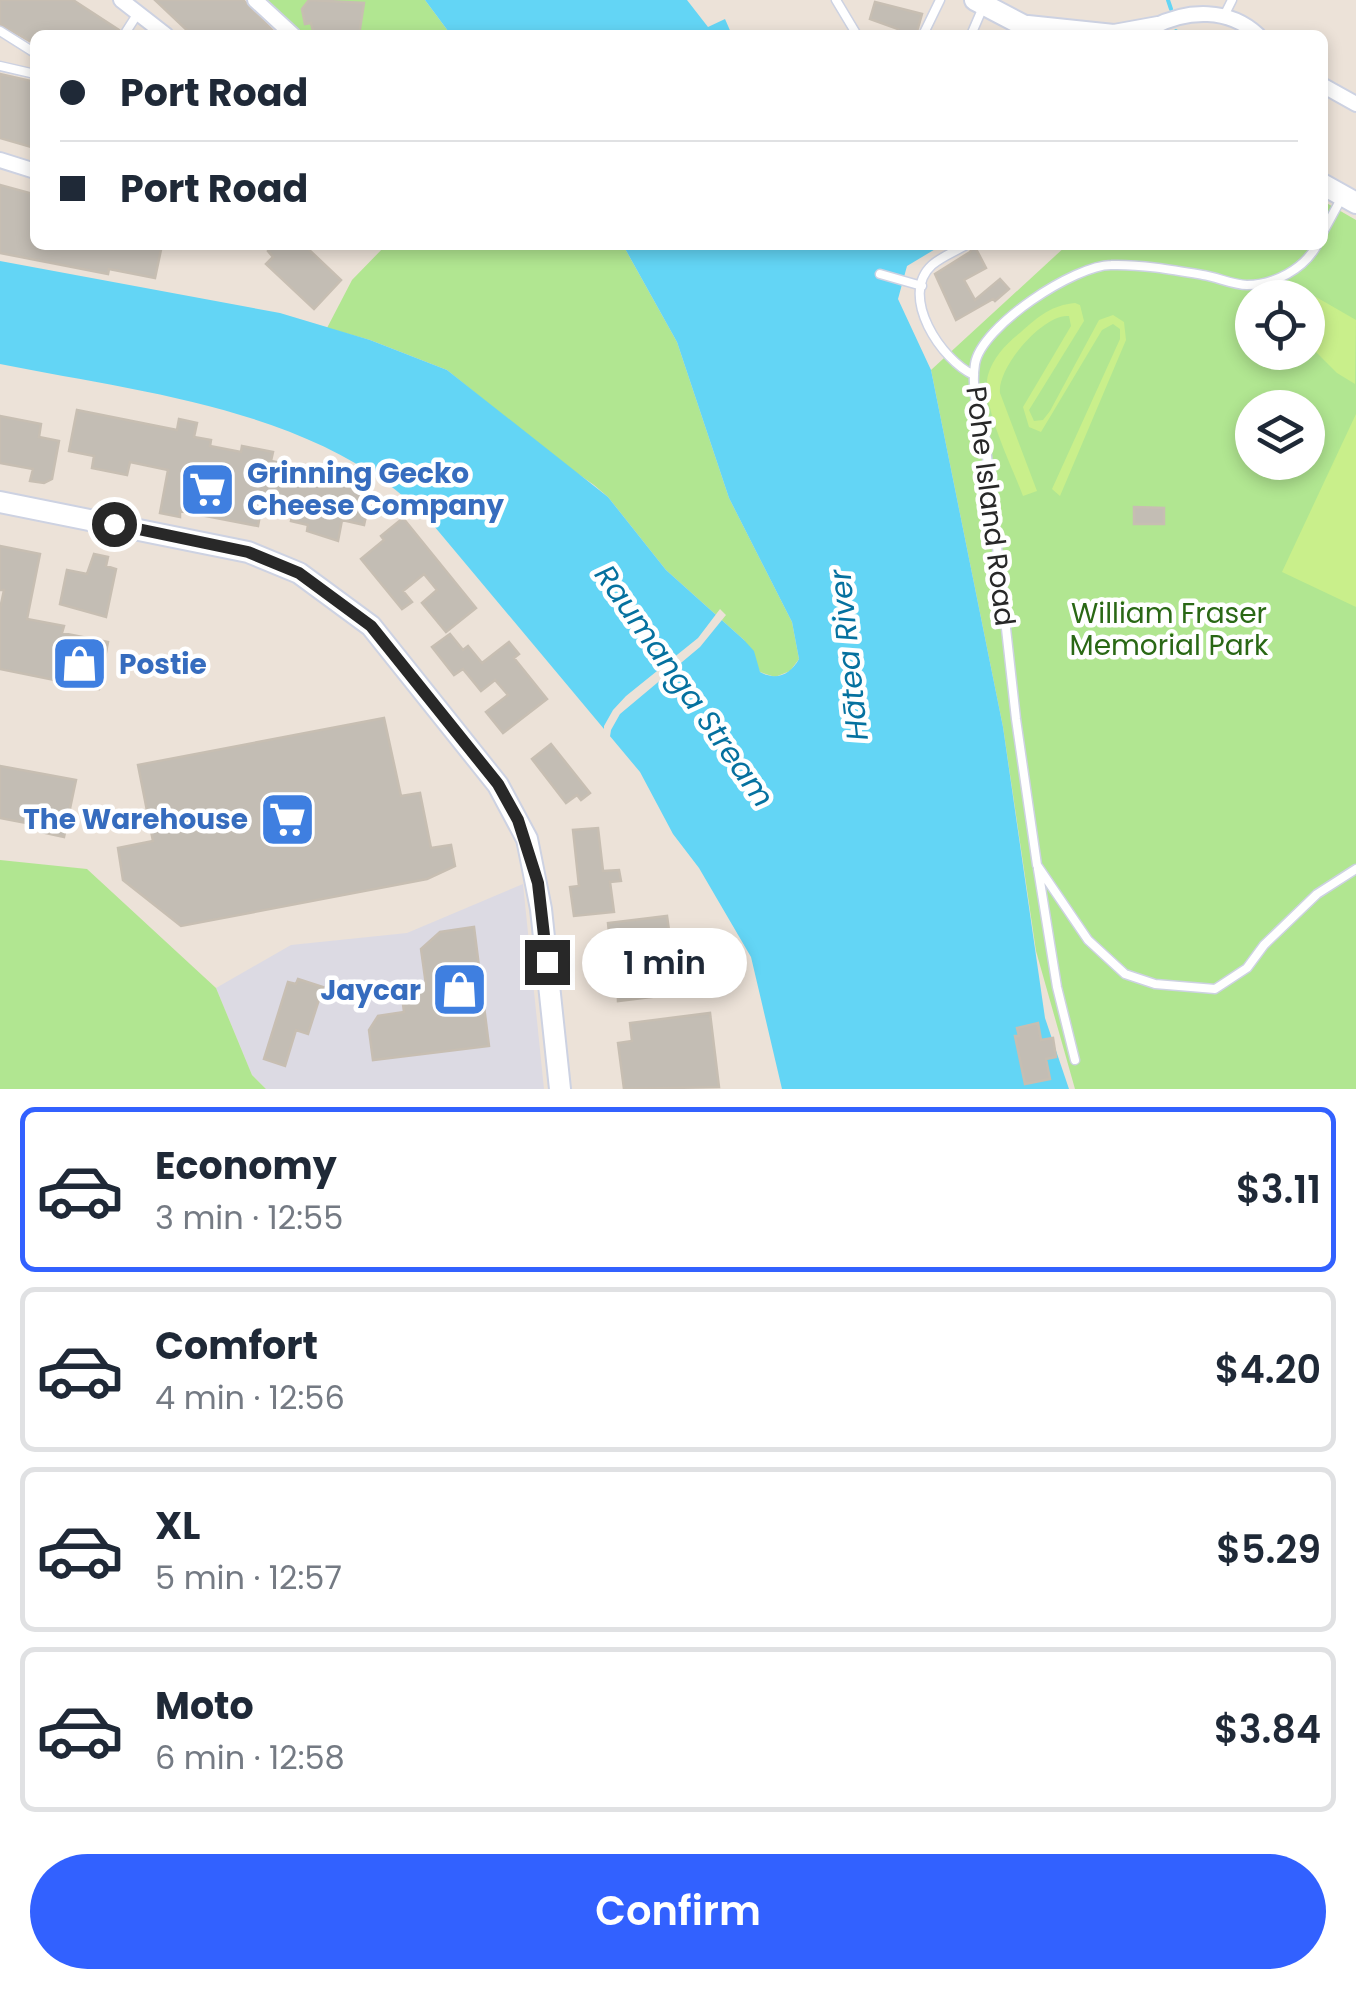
<!DOCTYPE html>
<html lang="en">
<head>
<meta charset="utf-8">
<style>
  :root { --surface:#fff; --page:#f6f6f7; --text:#1f2937; --muted:#747a83; --line:#e0e1e3; --accent:#3261ff }
  body { margin:0; font-family:Poppins,sans-serif; background:var(--page); color:var(--text); height:100vh; display:flex; flex-direction:column; font-size:38px; white-space:nowrap }
  * { box-sizing:border-box; margin:0 }
  p { font-size:32px; color:var(--muted) }
  .icon { flex:none; width:55px; height:55px; fill:none; stroke:currentColor; stroke-width:2; stroke-linecap:round; stroke-linejoin:round }
  .map { position:relative; height:1089px; overflow:hidden }
  .details { display:flex; flex-direction:column; background:var(--surface); flex:1 }
  .details>* { flex:none }
  .banner { position:absolute; left:30px; top:30px; width:1298px; height:220px; border-radius:15px; box-shadow:0 5px 15px #0003; display:grid; align-content:center; height:220px; padding:0 30px; background:var(--surface) }
  .tools { position:absolute; left:1235px; top:280px; display:grid; gap:20px }
  .tools a { display:grid; place-items:center; width:90px; height:90px; border-radius:50%; background:var(--surface); box-shadow:0 5px 15px #0003; font-size:50px }
  .end { position:absolute; width:45px; height:45px; margin:-22px; border:12px solid #282828; background:#fff; box-shadow:0 0 0 5px #fff }
  .from { border-radius:50% }
  .bubble { position:absolute; height:70px; border-radius:35px; background:var(--surface); box-shadow:0 5px 15px #0003; font-size:32px; font-weight:600; line-height:70px; text-align:center }
  .banner b { display:flex; align-items:center; gap:35px; height:95px; font-size:38px }
  .banner b+b { border-top:2px solid var(--line) }
  .banner i { width:25px; height:25px; background:var(--text) }
  ul { padding:18px 0 0; list-style:none }
  li { display:flex; align-items:center; gap:30px; height:165px; margin:0 20px 15px; padding:0 10px; border:5px solid var(--line); border-radius:15px }
  li div { flex:1 }
  li b { display:block; font-size:38px }
  li em { font-style:normal; font-weight:600 }
  li.current { border-color:var(--accent) }
  li>.icon { width:90px; height:90px; stroke-width:1.5 }
  .button { display:flex; gap:20px; margin-top:auto; padding:20px 30px }
  .button a { flex:1; height:115px; border-radius:60px; background:var(--accent); color:#fff; font-size:40px; font-weight:600; line-height:115px; text-align:center }
  .map>svg:first-child { display:block }
  .industrial { fill:#dcdae3 }
  .green { fill:#b1e691; fill-rule:evenodd }
  .pitch { fill:#c9ef8b }
  .water { fill:#63d5f5 }
  .pier { fill:#ece2d8 }
  .lines { fill:none; stroke-linecap:round; stroke-linejoin:round }
  .stream { stroke:#63d5f5; stroke-width:4 }
  .building { fill:#c3bdb4; stroke:#c7beb2; stroke-width:2.5 }
  .service-casing { stroke:#cdd2e2; stroke-width:11 }
  .minor-casing { stroke:#cdd2e2; stroke-width:18 }
  .secondary-casing { stroke:#cdd2e2; stroke-width:24 }
  .service { stroke:#fff; stroke-width:8 }
  .minor { stroke:#fff; stroke-width:14 }
  .secondary { stroke:#fff; stroke-width:20 }
  .route { stroke:#282828; stroke-width:12 }
  .labels { text-anchor:middle; stroke-width:9; stroke-linejoin:round; paint-order:stroke }
  .shop-label { font-size:28px; font-weight:bold; fill:#366cbe; stroke:#fff; text-anchor:start }
  .street-label { font-size:28px; fill:#282828; stroke:#fff }
  .park-label { font-size:28px; fill:#2a6815; stroke:#fff }
  .water-label { font-size:30px; font-style:italic; fill:#05719f; stroke:#fff }
</style>
</head>
<body>
<div class="map">
<svg width="1356" height="1089" viewBox="0 0 1356 1089">
  <rect width="100%" height="100%" fill="#ece2d8"/>
  <path class="industrial" d="M 523,884 L 544,1089 L 266,1089 L 252,1075 L 216,988 L 291,945 L 407,933 Z"/>
  <path class="green" d="M 265,0 L 425,0 L 451,35 L 301,35 Z
    M 1323,201 L 1356,220 L 1356,1089 L 1075,1089 L 1036,951 L 1003,727 L 931,370 L 1067,245 L 1322,245 ZM 1252,298 L 1308,298 L 1308,352 L 1252,352 ZM 1252,408 L 1308,408 L 1308,462 L 1252,462 Z
    M 386,245 L 623,245 L 677,342 L 729,498 L 792,622 L 799,659 L 790,671 L 775,677 L 760,672 L 744,640 L 666,570 L 608,497 L 594,485 L 558,460 L 447,370 L 370,340 L 327,328 L 352,280 Z
    M 0,860 L 87,869 L 216,988 L 252,1075 L 266,1089 L 0,1089 Z"/>
  <path class="pitch" d="M 1316,297 L 1356,320 L 1355,384 L 1337,373 L 1308,344 L 1308,309 Z
    M 1075,303 L 1080,305 L 1084,321 L 1029,410 L 1034,421 L 1043,420 L 1050,411 L 1099,320 L 1113,315 L 1124,322 L 1126,340 L 1060,496 L 1052,489 L 1120,339 L 1120,329 L 1113,324 L 1102,330 L 1041,432 L 1029,427 L 1023,407 L 1071,326 L 1069,316 C 1044,313 997,367 1000,393 L 1037,491 L 1023,496 C 1013,468 980,404 988,375 C 993,357 1007,343 1021,332 C 1039,316 1052,305 1075,303 Z
    M 1356,414 L 1356,607 L 1282,572 Z"/>
  <path class="water" d="M 425,0 L 687,0 L 708,27 L 725,19 L 732,35 L 451,35 Z
    M 623,245 L 942,245 L 907,266 L 898,299 L 931,370 L 1003,727 L 1045,1018 L 1069,1089 L 782,1089 L 751,957 L 699,868 L 673,834 L 640,772 L 429,520 C 416,508 403,495 388,484 C 278,405 129,390 0,364 L 0,261 L 280,313 L 370,340 L 447,370 L 608,497 L 666,570 L 744,640 L 754,651 L 760,672 C 776,681 790,675 799,659 L 792,622 L 729,498 L 677,342 Z"/>
  <path class="pier" d="M 720,609 L 726,615 L 700,647 L 620,714 L 611,730 L 609,743 L 604,736 L 604,726 L 613,710 L 626,696 L 698,638 Z"/>
  <g class="lines">
    <path class="stream" d="M 1168,0 L 1171,9
      M 1173,35 L 1176,31"/>
  </g>
  <path class="building" d="M 0,0 L 73,0 L 119,30 L 117,35 L 35,35 L 35,44 L 0,24 Z
    M 155,0 L 243,0 L 277,35 L 192,35 Z
    M 309,0 L 364,3 L 359,35 L 314,35 L 311,23 L 305,24 L 302,9 Z
    M 875,2 L 922,14 L 916,35 L 896,35 L 898,29 L 870,19 Z
    M 0,74 L 35,82 L 35,148 L 0,138 Z
    M 0,185 L 33,194 L 35,245 L 90,245 L 113,249 L 114,245 L 162,245 L 155,278 L 109,269 L 108,274 L 0,253 Z
    M 274,245 L 304,245 L 341,280 L 314,309 L 266,264 L 273,257 L 268,251 Z
    M 974,245 L 986,268 L 964,280 L 975,300 L 1000,279 L 1009,289 L 995,301 L 993,299 L 956,320 L 935,274 L 970,252 Z
    M 77,410 L 177,430 L 179,419 L 197,423 L 194,437 L 211,440 L 210,446 L 241,452 L 242,446 L 273,452 L 271,461 L 291,465 L 289,473 L 311,478 L 310,484 L 330,488 L 332,481 L 372,489 L 364,525 L 342,520 L 338,541 L 307,531 L 308,525 L 291,521 L 292,516 L 261,510 L 258,526 L 180,511 L 180,517 L 160,513 L 168,470 L 130,462 L 127,475 L 92,468 L 94,456 L 69,451 Z
    M 0,416 L 41,424 L 39,437 L 59,441 L 52,479 L 44,483 L 30,481 L 33,469 L 0,463 Z
    M 1134,507 L 1164,508 L 1164,524 L 1134,524 Z
    M 403,518 L 476,608 L 446,632 L 422,603 L 437,590 L 424,574 L 403,591 L 412,602 L 402,609 L 361,559 L 384,540 L 381,536 Z
    M 0,546 L 40,554 L 27,619 L 64,626 L 62,633 L 108,642 L 99,689 L 0,669 L 0,609 L 4,590 L 0,590 Z
    M 94,554 L 108,557 L 106,566 L 116,569 L 106,617 L 60,604 L 67,570 L 87,574 Z
    M 450,634 L 463,650 L 468,646 L 482,663 L 509,642 L 519,654 L 514,658 L 547,699 L 503,733 L 486,712 L 508,695 L 495,680 L 481,691 L 463,669 L 454,675 L 432,647 Z
    M 384,718 L 401,796 L 420,793 L 431,848 L 451,845 L 455,866 L 427,879 L 181,926 L 123,880 L 118,848 L 153,841 L 138,765 Z
    M 551,744 L 590,793 L 581,800 L 577,795 L 566,803 L 532,759 Z
    M 0,766 L 76,780 L 64,837 L 41,832 L 42,826 L 0,818 Z
    M 598,828 L 603,871 L 619,870 L 621,881 L 610,882 L 614,912 L 574,916 L 570,887 L 579,886 L 573,830 Z
    M 667,916 L 671,945 L 650,947 L 653,972 L 698,966 L 701,991 L 618,1001 L 616,951 L 611,952 L 608,923 Z
    M 474,927 L 489,1046 L 373,1060 L 369,1030 L 378,1016 L 404,1012 L 401,988 L 426,985 L 421,949 L 440,932 Z
    M 298,979 L 323,987 L 308,1034 L 296,1030 L 285,1066 L 264,1059 L 288,982 L 296,984 Z
    M 710,1013 L 719,1087 L 624,1089 L 618,1043 L 632,1041 L 630,1023 Z
    M 1038,1023 L 1041,1040 L 1053,1038 L 1056,1057 L 1046,1059 L 1050,1079 L 1025,1084 L 1015,1036 L 1019,1036 L 1017,1028 Z"/>
  <g class="lines">
    <defs>
      <path id="service" d="M 836,0 L 857,35
        M 1224,16 L 1232,0
        M 0,31 L 35,53
        M 124,35 L 138,13
        M 923,35 L 940,0
        M 971,35 L 983,7
        M 0,66 L 35,74
        M 1322,234 L 1341,199
        M 966,245 C 956,251 941,257 932,265 C 898,296 942,361 974,375
        M 1317,245 C 1304,269 1274,285 1247,285 C 1233,285 1217,277 1203,275 C 1174,270 1140,264 1111,265 C 1075,265 981,326 975,364 C 971,390 978,414 985,438 L 1016,719 L 1037,865 L 1088,940 L 1125,974 L 1155,984 L 1215,989 L 1247,968 L 1264,945 L 1317,894 L 1356,869
        M 880,274 L 922,286
        M 1038,869 L 1057,987 L 1075,1060"/>
      <path id="minor" d="M 121,0 L 166,35
        M 255,0 L 293,35
        M 1028,23 L 1114,32 L 1158,24
        M 1153,27 C 1188,9 1229,8 1258,35
        M 1322,85 L 1356,104
        M 0,160 L 35,171"/>
      <path id="secondary" d="M 975,0 L 1042,35
        M 1322,184 L 1356,203
        M 0,502 L 248,552 L 299,573 L 371,626 L 498,785 L 527,839 L 541,909 L 560,1089"/>
    </defs>
    <use href="#service" class="service-casing"/>
    <use href="#minor" class="minor-casing"/>
    <use href="#secondary" class="secondary-casing"/>
    <use href="#service" class="service"/>
    <use href="#minor" class="minor"/>
    <use href="#secondary" class="secondary"/>
  </g>
  <g class="lines">
    <path class="route" d="M 114,524 L 248,552 L 299,573 L 371,626 L 498,784 L 518,820 L 538,883 L 547,962"/>
  </g>
  <defs>
    <symbol id="supermarket-square" viewBox="-11 -11 22 22"><rect x="-9" y="-9" width="18" height="18" rx="4" fill="#3f7fe0" stroke="#fff"/><path d="M-6-5.5h2.5l.6 2H6L4.5 2H-2.5L-4.4-4H-6ZM-1.5 3.2a1.3 1.3 0 1 0 .1 0ZM3 3.2a1.3 1.3 0 1 0 .1 0Z" fill="#fff"/></symbol>
    <symbol id="shop-square" viewBox="-11 -11 22 22"><rect x="-9" y="-9" width="18" height="18" rx="4" fill="#3f7fe0" stroke="#fff"/><path d="M-5-2.5h2.3a2.7 3.5 0 0 1 5.4 0H5L5.5 6h-11ZM-1.5-2.5h3a1.5 2.3 0 0 0-3 0Z" fill="#fff"/></symbol>
  </defs>
  <g fill-rule="evenodd">
    <use href="#supermarket-square" x="176" y="458" width="63" height="63"/>
    <use href="#shop-square" x="48" y="632" width="63" height="63"/>
    <use href="#supermarket-square" x="256" y="788" width="63" height="63"/>
    <use href="#shop-square" x="428" y="958" width="63" height="63"/>
  </g>
  <g class="labels">
    <g class="shop-label">
      <text x="247" y="483">Grinning Gecko<tspan x="247" dy="32">Cheese Company</tspan></text>
      <text x="119" y="674">Postie</text>
      <text x="248" y="829" text-anchor="end">The Warehouse</text>
      <text x="421" y="1000" text-anchor="end">Jaycar</text>
    </g>
    <g class="street-label">
      <text transform="translate(991 506) rotate(83)" y="10">Pohe Island Road</text>
    </g>
    <g class="park-label">
      <text x="1169" y="623">William Fraser<tspan x="1169" dy="32">Memorial Park</tspan></text>
    </g>
    <g class="water-label">
      <text transform="translate(849 655) rotate(-96)" y="10">Hātea River</text>
      <text transform="translate(684 686) rotate(55)" y="10">Raumanga Stream</text>
    </g>
  </g>
</svg>
<div class="tools">
<a><svg class="icon" aria-label="locate" viewBox="0 0 24 24"><circle cx="12" cy="12" r="6"/><path d="M12 2v4M12 18v4M2 12h4M18 12h4"/></svg></a>
<a><svg class="icon" aria-label="layers" viewBox="0 0 24 24"><path d="M12 4l9 5-9 5-9-5zM3 14l9 5 9-5"/></svg></a>
</div>
<i class="end from" style="left:114px;top:524px"></i>
<i class="end" style="left:547px;top:962px"></i>
<div class="bubble" style="left:582px;top:928px;width:165px">1 min</div>
<div class="banner">
<b><i class="from"></i>Port Road</b>
<b><i></i>Port Road</b>
</div>
</div>
<section class="details">
<ul>
<li class="current"><svg class="icon" aria-label="car" viewBox="0 0 24 24"><path d="M5 17H2v-5l4-1 3-4h7l3 4 3 1v5h-3M9 17h6M6 11h13"/><circle cx="7" cy="17" r="2"/><circle cx="17" cy="17" r="2"/></svg><div><b>Economy</b><p>3 min · 12:55</p></div><em>$3.11</em></li>
<li><svg class="icon" aria-label="car" viewBox="0 0 24 24"><path d="M5 17H2v-5l4-1 3-4h7l3 4 3 1v5h-3M9 17h6M6 11h13"/><circle cx="7" cy="17" r="2"/><circle cx="17" cy="17" r="2"/></svg><div><b>Comfort</b><p>4 min · 12:56</p></div><em>$4.20</em></li>
<li><svg class="icon" aria-label="car" viewBox="0 0 24 24"><path d="M5 17H2v-5l4-1 3-4h7l3 4 3 1v5h-3M9 17h6M6 11h13"/><circle cx="7" cy="17" r="2"/><circle cx="17" cy="17" r="2"/></svg><div><b>XL</b><p>5 min · 12:57</p></div><em>$5.29</em></li>
<li><svg class="icon" aria-label="car" viewBox="0 0 24 24"><path d="M5 17H2v-5l4-1 3-4h7l3 4 3 1v5h-3M9 17h6M6 11h13"/><circle cx="7" cy="17" r="2"/><circle cx="17" cy="17" r="2"/></svg><div><b>Moto</b><p>6 min · 12:58</p></div><em>$3.84</em></li>
</ul>
<div class="button"><a>Confirm</a></div>
</section>
</body>
</html>
